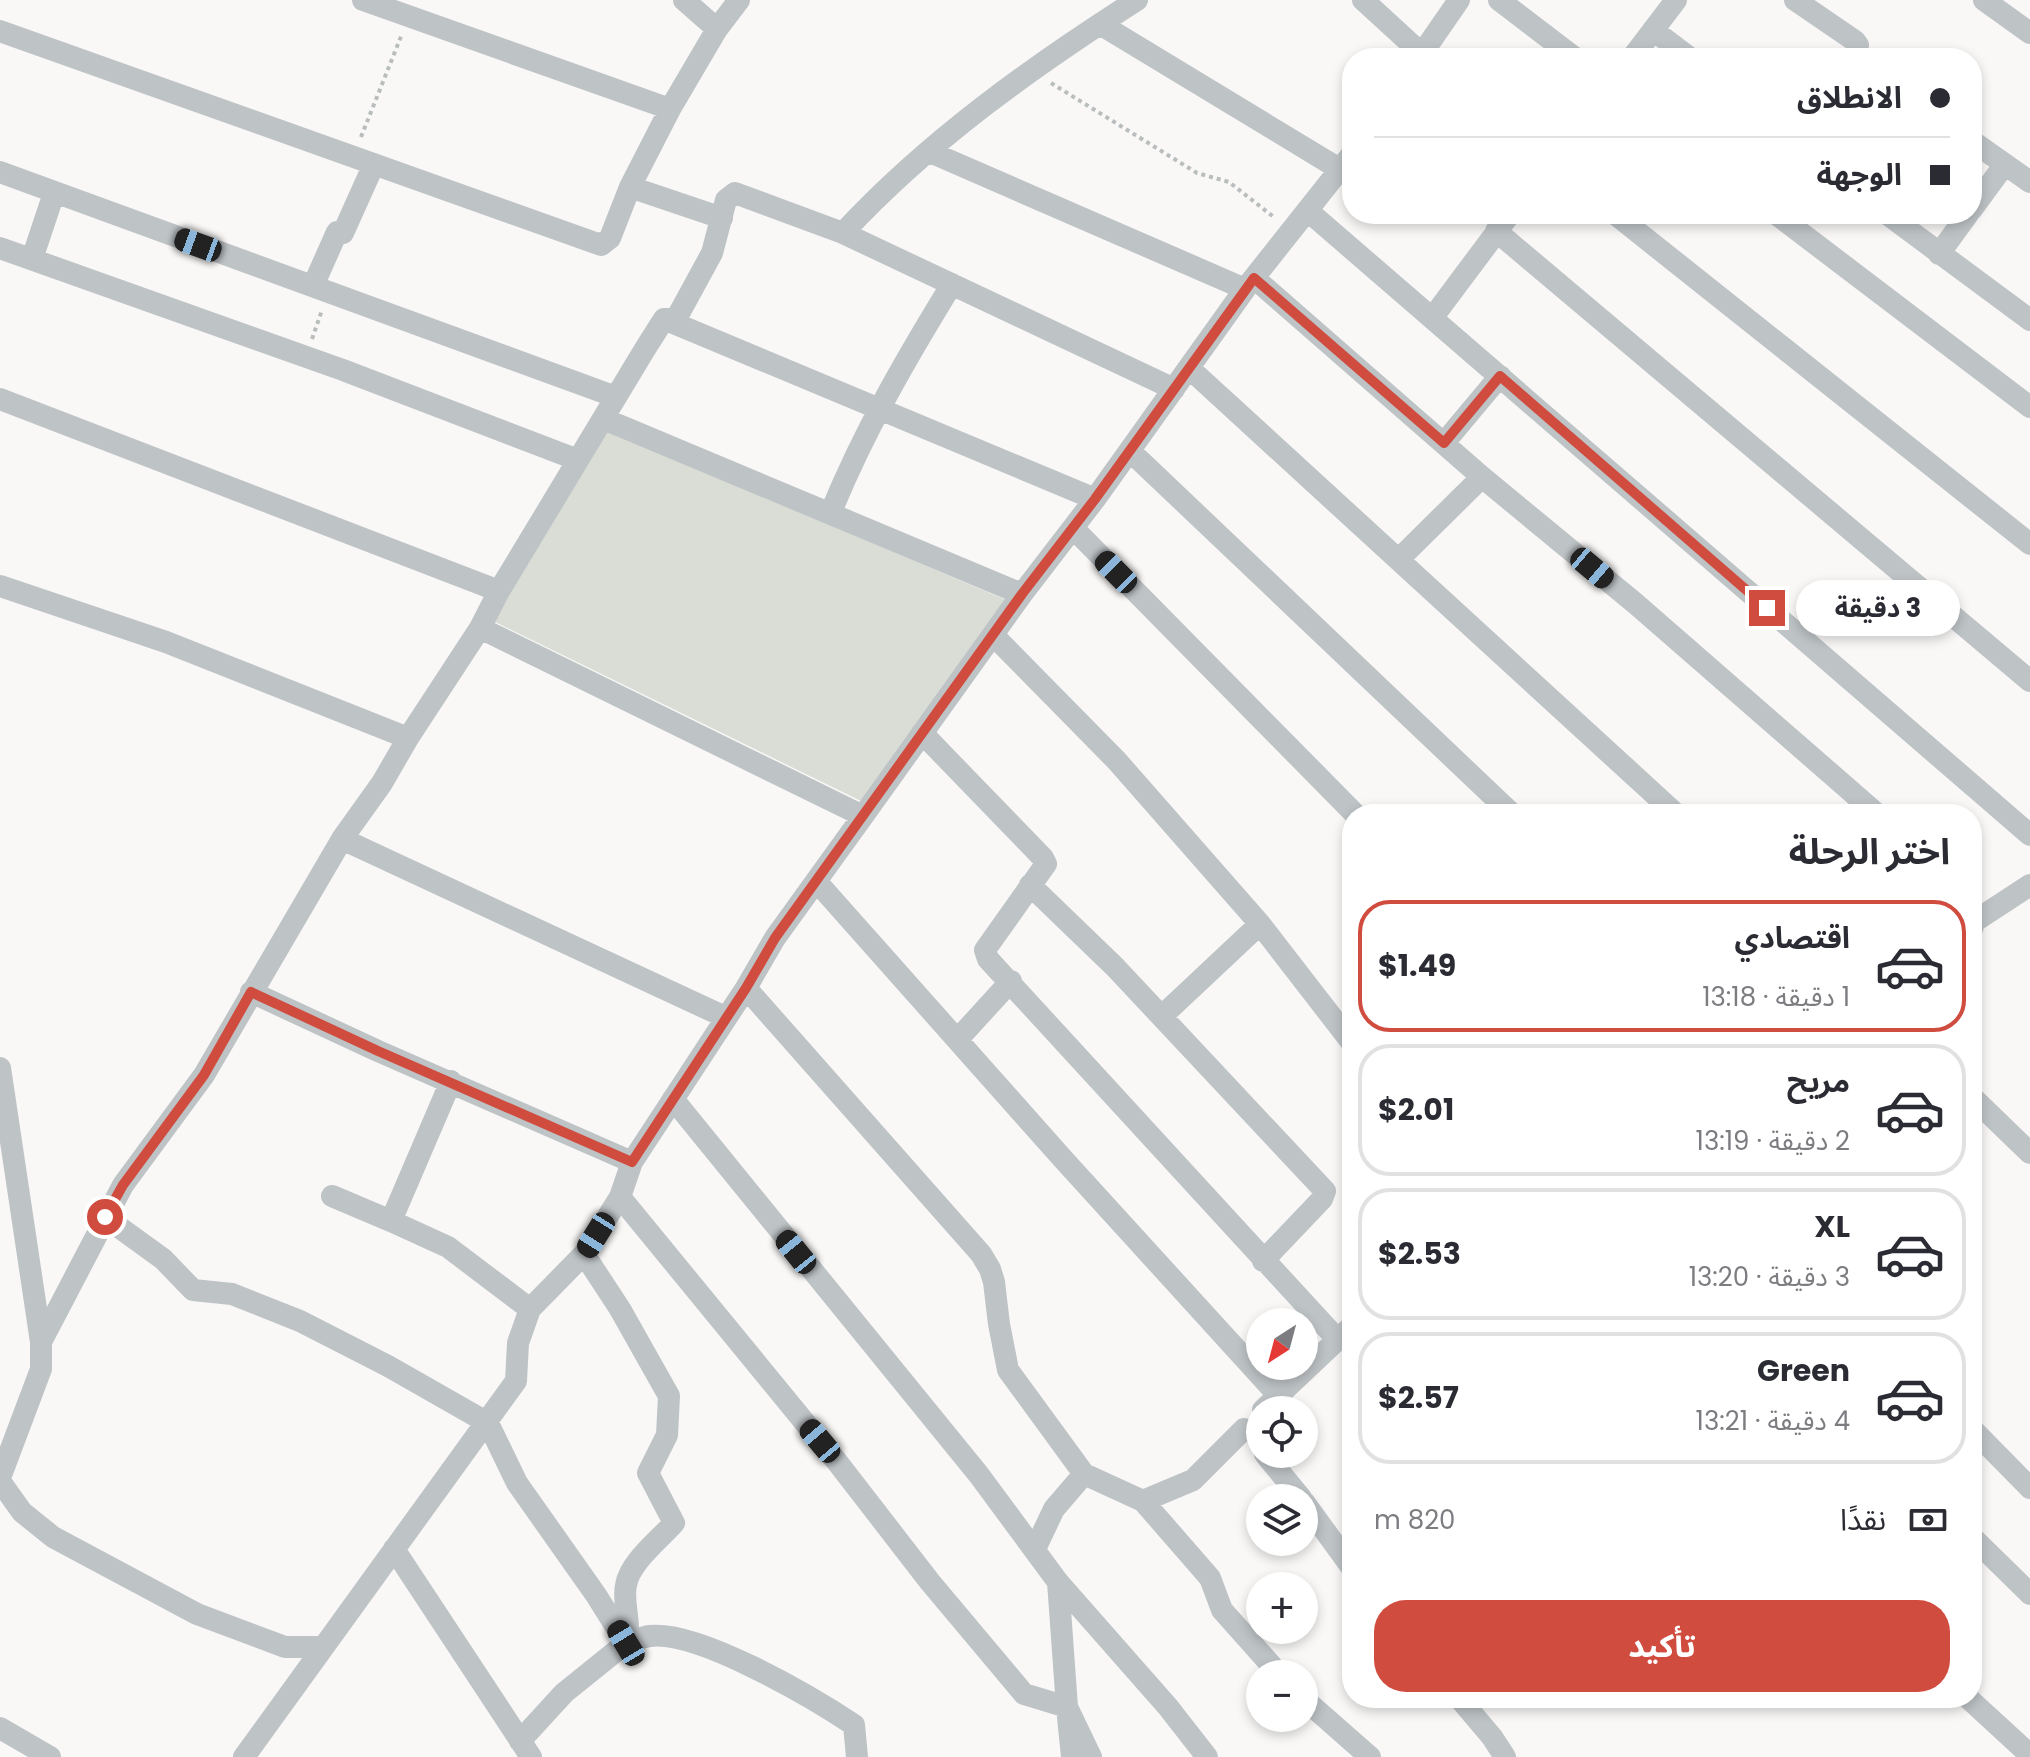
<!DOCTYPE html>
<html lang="ar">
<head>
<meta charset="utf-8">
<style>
  :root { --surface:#fff; --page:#f7f7f7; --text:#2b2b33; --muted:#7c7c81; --line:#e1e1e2; --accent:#d04c3f }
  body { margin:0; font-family:Poppins,"Noto Sans Arabic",sans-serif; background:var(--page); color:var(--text); direction:rtl; height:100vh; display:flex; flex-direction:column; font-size:30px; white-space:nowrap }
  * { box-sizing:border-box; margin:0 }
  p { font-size:26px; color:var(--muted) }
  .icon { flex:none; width:44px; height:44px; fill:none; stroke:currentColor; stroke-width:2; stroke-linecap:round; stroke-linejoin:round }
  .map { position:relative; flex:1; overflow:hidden; direction:ltr }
  .side { position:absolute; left:1342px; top:804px; width:640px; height:904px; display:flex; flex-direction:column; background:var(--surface); border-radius:32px; box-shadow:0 4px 12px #0003; direction:rtl }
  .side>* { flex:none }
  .top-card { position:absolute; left:1342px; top:48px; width:640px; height:176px; border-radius:32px; box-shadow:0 4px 12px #0003; direction:rtl; display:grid; align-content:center; height:176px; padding:0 32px; background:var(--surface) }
  .needle { width:52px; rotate:216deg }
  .fabs { position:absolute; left:1246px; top:1308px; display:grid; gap:16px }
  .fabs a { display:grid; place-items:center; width:72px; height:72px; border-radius:50%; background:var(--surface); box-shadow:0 4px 12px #0003; font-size:40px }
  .end { position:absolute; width:36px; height:36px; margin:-18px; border:10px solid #d04c3f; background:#fff; box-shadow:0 0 0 4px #fff }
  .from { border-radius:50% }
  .bubble { position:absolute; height:56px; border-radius:28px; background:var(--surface); box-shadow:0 4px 12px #0003; font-size:26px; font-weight:700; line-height:56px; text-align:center; direction:rtl }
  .car { position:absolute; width:24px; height:48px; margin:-24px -12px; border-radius:10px; box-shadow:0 0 6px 2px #0007; background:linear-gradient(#222 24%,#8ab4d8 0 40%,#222 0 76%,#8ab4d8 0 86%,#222 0) }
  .top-card b { display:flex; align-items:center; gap:28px; height:76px; font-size:30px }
  .top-card b+b { border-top:2px solid var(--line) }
  .top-card i { width:20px; height:20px; background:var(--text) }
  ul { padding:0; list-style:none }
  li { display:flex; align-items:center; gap:24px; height:132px; margin:0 16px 12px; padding:0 16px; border:4px solid var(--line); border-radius:32px }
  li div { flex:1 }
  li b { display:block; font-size:30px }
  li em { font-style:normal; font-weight:700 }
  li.on { border-color:var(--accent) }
  li>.icon { width:72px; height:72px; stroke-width:1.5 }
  h2 { padding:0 32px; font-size:36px; line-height:96px }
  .pay { display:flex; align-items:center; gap:20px; height:88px; padding:0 32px; font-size:30px }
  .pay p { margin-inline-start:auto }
  .primary-button { display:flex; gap:16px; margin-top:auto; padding:16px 32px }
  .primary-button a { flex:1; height:92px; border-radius:32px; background:var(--accent); color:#fff; font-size:32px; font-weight:700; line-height:92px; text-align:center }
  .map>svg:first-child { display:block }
  .green { fill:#d9ddd6 }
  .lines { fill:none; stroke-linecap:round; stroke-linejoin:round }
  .path { stroke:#b9bdbe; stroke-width:4; stroke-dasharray:4 4; stroke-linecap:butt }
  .minor { stroke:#bec3c6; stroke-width:22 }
  .route { stroke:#d04c3f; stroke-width:10 }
</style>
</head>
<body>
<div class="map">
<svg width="2030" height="1757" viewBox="0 0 2030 1757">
  <rect width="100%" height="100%" fill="#f9f8f7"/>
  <path class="green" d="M 604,429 L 1011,602 L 863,802 L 491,620 Z"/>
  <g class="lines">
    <path class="path" d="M 1051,83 L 1197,173 L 1229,182 L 1275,218
      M 361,137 L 402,34
      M 312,339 L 322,310"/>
    <path class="minor" d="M 363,0 L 670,109
      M 684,0 L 717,29
      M 1363,0 L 1422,54
      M 1499,0 L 1575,58
      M 1795,0 L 1855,41 L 1858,45 L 1855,55 L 1857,58
      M 1984,0 L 2030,33
      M 1100,24 L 1341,170
      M 1653,30 L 1690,58
      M 0,31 L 601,245 L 610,238 L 630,187 L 670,109 L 717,29 L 739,0
      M 1419,58 L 1459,0
      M 1632,58 L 1676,0
      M 1972,141 L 2030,182
      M 930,152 L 1245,289
      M 0,172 L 616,397
      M 630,187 L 722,218
      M 1972,209 L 2005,164
      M 1308,211 L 2030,835
      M 1615,214 L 2030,544
      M 1776,214 L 2030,407
      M 1887,214 L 2030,320
      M 1496,231 L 2030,681
      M 843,233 C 928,141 1032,67 1137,0
      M 0,248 L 343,370 L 578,460
      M 1939,254 L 1968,214
      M 32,259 L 54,193
      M 1254,278 L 1482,477 L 1636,604 L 1877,814
      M 313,286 L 337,232 L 343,233 L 374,164
      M 1433,317 L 1510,214
      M 664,319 L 1095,499
      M 1189,368 L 1676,814
      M 0,399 L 499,591
      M 1444,443 L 1500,376
      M 1130,451 L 1512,814
      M 831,512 C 863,433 907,357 952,284
      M 1073,528 L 1355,814
      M 1399,559 L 1482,477
      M 0,586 L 166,642 L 408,738
      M 1022,594 L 1095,499 L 1245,289 L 1352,154
      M 480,628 L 863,816 L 1022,594 L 604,419
      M 993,635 L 1117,761 L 1260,924 L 1352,1043
      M 922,733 L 1043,858 L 1046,864 L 985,950 L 988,959 L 1337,1339
      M 342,839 L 725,1017
      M 816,881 L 1063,1159 L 1278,1395
      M 1030,885 L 1115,967 L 1325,1191 L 1322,1199 L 1263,1261
      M 1972,929 L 1975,921 L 2030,885
      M 746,988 L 981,1254 L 990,1269 L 994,1282 L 999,1324 L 1008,1370 L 1084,1474 L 1054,1509 L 1035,1549
      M 251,992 L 378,1051 L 632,1162
      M 1162,1016 L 1260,924
      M 958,1039 L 1011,981
      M 0,1068 L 41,1342 L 41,1369 L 0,1478
      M 451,1081 L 391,1221 L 448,1247 L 530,1309
      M 1972,1097 L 2030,1153
      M 673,1099 L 979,1475 L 1058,1582 L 1168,1707 L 1207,1757
      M 332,1196 L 391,1221
      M 620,1197 L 838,1463 L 930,1582 L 1024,1694 L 1067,1707 L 1072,1757
      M 105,1217 L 163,1259 L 193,1290 L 232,1294 L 300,1321 L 388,1366 L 488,1423 L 517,1483 L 596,1595 L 626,1643 L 564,1693 L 520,1741
      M 584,1254 L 620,1309 L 669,1396 L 667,1435 L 648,1473 L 674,1523 C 659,1540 630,1562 626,1585 C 622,1604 632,1622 626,1643
      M 41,1342 L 123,1185 L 204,1075 L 342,839 L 382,783 L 408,738 L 480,628 L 499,591 L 645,349 L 664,319 L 676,319 L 712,253 L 726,200 L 735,193 L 843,233 L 1174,389
      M 1263,1410 L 1352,1326
      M 1972,1429 L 2030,1488
      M 1265,1454 L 1301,1498
      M 1084,1474 L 1143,1501 L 1193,1480 L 1244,1429
      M 0,1481 L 22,1512 L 53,1537 L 197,1614 L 285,1647 L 323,1647
      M 1143,1501 L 1210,1578 L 1222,1610 L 1279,1674
      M 1304,1502 L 1352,1568
      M 1972,1537 L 2030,1594
      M 394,1549 L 531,1757
      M 1058,1582 L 1067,1707 L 1091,1757
      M 626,1643 C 633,1641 642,1637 650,1636 C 698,1630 812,1697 854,1725 L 857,1757
      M 1459,1698 L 1492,1737 L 1505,1757
      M 1968,1698 L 2030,1755
      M 1304,1699 L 1370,1757
      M 0,1728 L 50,1757
      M 244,1757 L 516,1381 L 518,1343 L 530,1309 L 584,1254 L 620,1197 L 632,1162 L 746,988 L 775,938 L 863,816"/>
  </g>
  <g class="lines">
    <path class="route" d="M 105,1217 L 123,1185 L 204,1075 L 251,992 L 378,1051 L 632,1162 L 746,988 L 775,938 L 1022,594 L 1095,499 L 1254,278 L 1444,443 L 1500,376 L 1767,608"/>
  </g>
</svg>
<div class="fabs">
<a><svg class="needle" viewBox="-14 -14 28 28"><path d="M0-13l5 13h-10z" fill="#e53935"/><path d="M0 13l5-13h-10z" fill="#7c7c81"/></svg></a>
<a><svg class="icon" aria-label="locate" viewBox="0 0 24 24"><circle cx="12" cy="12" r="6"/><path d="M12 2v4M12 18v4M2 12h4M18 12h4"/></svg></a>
<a><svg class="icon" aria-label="layers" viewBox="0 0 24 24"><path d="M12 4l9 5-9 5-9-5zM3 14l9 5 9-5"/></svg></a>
<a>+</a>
<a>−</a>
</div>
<i class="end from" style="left:105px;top:1217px"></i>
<i class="end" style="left:1767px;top:608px"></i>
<div class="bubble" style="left:1796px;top:580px;width:164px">3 دقيقة</div>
<i class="car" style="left:198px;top:245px;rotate:290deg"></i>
<i class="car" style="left:1592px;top:568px;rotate:130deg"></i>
<i class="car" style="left:1116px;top:572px;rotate:315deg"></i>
<i class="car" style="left:596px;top:1235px;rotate:212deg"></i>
<i class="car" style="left:796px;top:1252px;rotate:321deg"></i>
<i class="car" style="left:820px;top:1441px;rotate:320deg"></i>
<i class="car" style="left:626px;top:1643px;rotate:329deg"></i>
<div class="top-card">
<b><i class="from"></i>الانطلاق</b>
<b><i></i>الوجهة</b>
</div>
<section class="side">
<h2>اختر الرحلة</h2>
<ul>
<li class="on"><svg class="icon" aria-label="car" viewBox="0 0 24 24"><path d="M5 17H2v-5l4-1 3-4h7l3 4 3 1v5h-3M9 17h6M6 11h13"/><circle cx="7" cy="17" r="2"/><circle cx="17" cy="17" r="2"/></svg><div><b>اقتصادي</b><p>1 دقيقة · 13:18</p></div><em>$1.49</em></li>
<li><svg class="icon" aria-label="car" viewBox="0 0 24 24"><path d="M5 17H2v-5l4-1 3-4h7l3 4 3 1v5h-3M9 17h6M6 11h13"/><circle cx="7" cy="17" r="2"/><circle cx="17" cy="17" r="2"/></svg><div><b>مريح</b><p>2 دقيقة · 13:19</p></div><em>$2.01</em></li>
<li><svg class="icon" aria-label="car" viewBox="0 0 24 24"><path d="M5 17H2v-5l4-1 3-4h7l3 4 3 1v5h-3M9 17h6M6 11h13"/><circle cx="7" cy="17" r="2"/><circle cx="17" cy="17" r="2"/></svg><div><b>XL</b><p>3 دقيقة · 13:20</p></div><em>$2.53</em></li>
<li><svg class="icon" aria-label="car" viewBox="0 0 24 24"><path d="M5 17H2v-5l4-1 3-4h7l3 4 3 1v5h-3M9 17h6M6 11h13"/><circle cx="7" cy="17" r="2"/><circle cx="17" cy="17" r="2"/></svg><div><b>Green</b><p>4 دقيقة · 13:21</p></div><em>$2.57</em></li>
</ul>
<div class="pay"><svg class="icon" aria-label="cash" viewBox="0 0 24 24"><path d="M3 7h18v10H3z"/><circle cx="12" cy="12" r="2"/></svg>نقدًا<p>820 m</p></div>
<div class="primary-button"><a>تأكيد</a></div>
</section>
</div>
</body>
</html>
